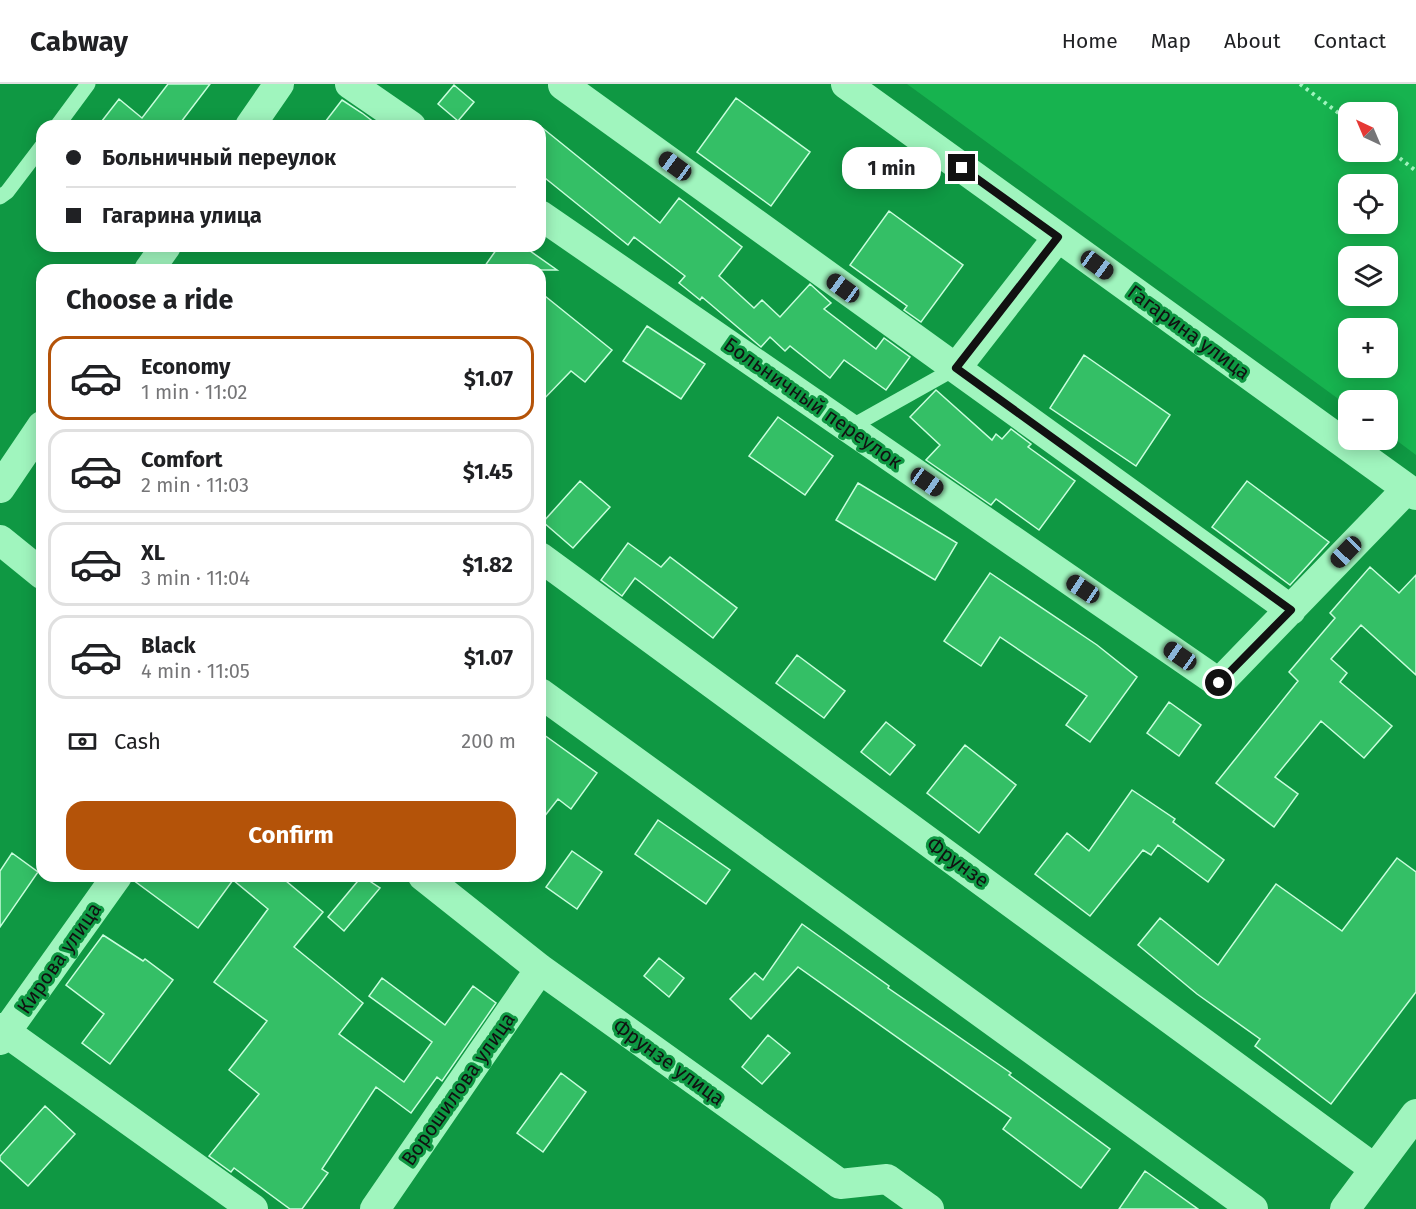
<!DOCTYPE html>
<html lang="en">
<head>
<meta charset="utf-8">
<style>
  :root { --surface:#fff; --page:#f2f2f2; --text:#202124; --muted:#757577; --line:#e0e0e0; --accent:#b45309 }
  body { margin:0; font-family:"Fira Sans",sans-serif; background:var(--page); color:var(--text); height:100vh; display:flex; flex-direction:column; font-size:22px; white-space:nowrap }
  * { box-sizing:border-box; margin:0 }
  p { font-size:20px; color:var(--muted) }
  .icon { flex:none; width:33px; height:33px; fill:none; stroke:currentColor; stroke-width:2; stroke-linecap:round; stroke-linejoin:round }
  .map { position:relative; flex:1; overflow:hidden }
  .details { position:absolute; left:36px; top:180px; width:510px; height:618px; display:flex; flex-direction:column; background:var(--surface); border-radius:18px; box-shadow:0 3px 15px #0003 }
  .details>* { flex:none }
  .guide { position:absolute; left:36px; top:36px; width:510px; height:132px; border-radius:18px; box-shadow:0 3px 15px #0003; display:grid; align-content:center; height:132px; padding:0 30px; background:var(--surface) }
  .needle { width:39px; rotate:316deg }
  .tools { position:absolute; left:1338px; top:18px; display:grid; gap:12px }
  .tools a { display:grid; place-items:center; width:60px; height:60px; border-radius:12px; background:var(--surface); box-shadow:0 3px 15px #0003; font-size:30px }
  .end { position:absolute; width:27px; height:27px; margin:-14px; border:8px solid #111; background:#fff; box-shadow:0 0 0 3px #fff }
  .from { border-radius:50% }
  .bubble { position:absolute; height:42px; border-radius:18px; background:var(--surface); box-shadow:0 3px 15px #0003; font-size:20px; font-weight:700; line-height:42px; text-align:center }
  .car { position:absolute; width:18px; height:36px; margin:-18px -9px; border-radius:8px; box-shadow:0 0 4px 2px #0007; background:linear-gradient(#222 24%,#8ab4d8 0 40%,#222 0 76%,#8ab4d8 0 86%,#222 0) }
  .guide b { display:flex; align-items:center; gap:21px; height:57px; font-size:22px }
  .guide b+b { border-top:2px solid var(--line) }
  .guide i { width:15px; height:15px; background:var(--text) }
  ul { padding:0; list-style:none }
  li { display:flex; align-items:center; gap:18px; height:84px; margin:0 12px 9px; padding:0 18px; border:3px solid var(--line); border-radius:18px }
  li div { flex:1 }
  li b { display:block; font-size:22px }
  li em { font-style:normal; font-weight:700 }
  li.selected { border-color:var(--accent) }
  li>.icon { width:54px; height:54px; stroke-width:1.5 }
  h2 { padding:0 30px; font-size:27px; line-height:72px }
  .pay { display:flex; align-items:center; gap:15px; height:66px; padding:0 30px; font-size:22px }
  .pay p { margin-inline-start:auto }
  .cta { display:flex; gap:12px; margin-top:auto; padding:12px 30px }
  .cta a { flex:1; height:69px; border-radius:18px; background:var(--accent); color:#fff; font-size:24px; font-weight:700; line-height:69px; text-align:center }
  header { display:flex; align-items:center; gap:36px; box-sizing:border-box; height:84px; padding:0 30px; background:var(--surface); border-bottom:2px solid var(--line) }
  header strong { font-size:28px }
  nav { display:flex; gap:33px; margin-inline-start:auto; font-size:21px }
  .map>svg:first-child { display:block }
  .green { fill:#17b34f; fill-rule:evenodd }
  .building { fill:#34bf66; stroke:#c8fedc; stroke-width:1.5 }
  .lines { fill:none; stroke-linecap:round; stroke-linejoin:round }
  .path { stroke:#a0f5be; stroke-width:4; stroke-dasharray:3 4.5; stroke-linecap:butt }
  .lane { stroke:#a0f5be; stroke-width:15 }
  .street { stroke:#a0f5be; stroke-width:30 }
  .route { stroke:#111; stroke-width:8 }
  .labels { text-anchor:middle; stroke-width:6; stroke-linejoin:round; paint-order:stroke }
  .street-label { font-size:20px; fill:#111; stroke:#0f9843 }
</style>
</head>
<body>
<header>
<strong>Cabway</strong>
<nav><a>Home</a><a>Map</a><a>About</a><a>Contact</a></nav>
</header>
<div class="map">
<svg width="1416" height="1125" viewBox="0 0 1416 1125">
  <rect width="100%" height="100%" fill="#0f9843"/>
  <path class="green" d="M 907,0 L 1416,0 L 1416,371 L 1388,350 L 1388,316 L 1348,316 L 1348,322 ZM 1348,28 L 1388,28 L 1388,68 L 1348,68 ZM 1348,100 L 1388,100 L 1388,140 L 1348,140 ZM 1348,172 L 1388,172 L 1388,212 L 1348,212 ZM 1348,244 L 1388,244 L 1388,284 L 1348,284 Z"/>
  <path class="building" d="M 168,0 L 210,0 L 178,42 L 98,42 L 119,15 L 142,34 Z
    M 454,1 L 474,18 L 458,37 L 438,20 Z
    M 736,14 L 810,68 L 771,122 L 697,68 Z
    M 342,16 L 362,29 L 379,42 L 322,42 Z
    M 540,42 L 660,139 L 679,114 L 742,163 L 719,192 L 754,224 L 762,216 L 780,233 L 810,200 L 831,219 L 824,225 L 876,265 L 884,254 L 910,273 L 886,306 L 844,276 L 830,294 L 790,262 L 785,267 L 770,253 L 761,263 L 702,213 L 700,216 L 679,199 L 685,192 L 634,153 L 628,161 L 540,90 Z
    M 889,127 L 963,181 L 921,238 L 904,226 L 907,222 L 850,181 Z
    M 499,162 L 523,162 L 557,186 L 482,186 Z
    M 540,208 L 612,266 L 585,298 L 571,287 L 540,319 Z
    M 647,242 L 705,280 L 681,315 L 623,277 Z
    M 1084,271 L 1170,331 L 1136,382 L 1050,324 Z
    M 936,306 L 992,356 L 996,350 L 1002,355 L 1011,345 L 1031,360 L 1028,363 L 1075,397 L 1039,446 L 996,415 L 991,421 L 926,376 L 940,361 L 910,333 Z
    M 778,333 L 833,372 L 805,411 L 749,372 Z
    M 580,397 L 610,423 L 573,464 L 543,438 Z
    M 1247,397 L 1329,458 L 1290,501 L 1212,443 Z
    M 858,399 L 957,459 L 935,496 L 836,436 Z
    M 628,459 L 661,483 L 670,473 L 737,524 L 713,554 L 635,494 L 622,512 L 601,496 Z
    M 1370,483 L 1399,509 L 1416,491 L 1416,591 L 1361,541 L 1331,575 L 1347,589 L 1340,598 L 1392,642 L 1364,674 L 1321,637 L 1275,693 L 1298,710 L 1274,743 L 1216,699 L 1298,597 L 1289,588 L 1335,534 L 1330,529 Z
    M 990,489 L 1097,561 L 1137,593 L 1090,658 L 1066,641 L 1087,612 L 1000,553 L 981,582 L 944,557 Z
    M 797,571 L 845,607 L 824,634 L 776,599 Z
    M 1169,618 L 1201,641 L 1179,672 L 1147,649 Z
    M 886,638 L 915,661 L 890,691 L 861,668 Z
    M 540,648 L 597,689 L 571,725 L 558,715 L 540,738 Z
    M 965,661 L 1016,701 L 979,749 L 927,709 Z
    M 1132,706 L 1175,735 L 1173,738 L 1224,776 L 1208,798 L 1158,761 L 1151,771 L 1143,766 L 1090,832 L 1035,790 L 1067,749 L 1089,767 Z
    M 658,736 L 730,786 L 706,820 L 635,770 Z
    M 572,767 L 602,788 L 577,825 L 546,803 Z
    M 12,769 L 38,788 L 0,843 L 0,787 Z
    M 1397,774 L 1416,788 L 1416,908 L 1331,1020 L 1255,962 L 1260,955 L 1197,910 L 1138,861 L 1160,834 L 1218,881 L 1276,800 L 1342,847 Z
    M 134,792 L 280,792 L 323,828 L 294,863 L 363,919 L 339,950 L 404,998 L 432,958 L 369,912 L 382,894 L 445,941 L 473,902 L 496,919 L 442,997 L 437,993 L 411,1029 L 376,1003 L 322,1085 L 328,1089 L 302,1125 L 290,1125 L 234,1084 L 231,1088 L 209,1072 L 259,1010 L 229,986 L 267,937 L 214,898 L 268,825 L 233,796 L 198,844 L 133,796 Z
    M 362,792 L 380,804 L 344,847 L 328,833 Z
    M 802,840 L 889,902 L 888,904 L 1011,989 L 1009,991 L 1110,1065 L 1081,1104 L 1003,1045 L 1011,1034 L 798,883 L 751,935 L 730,915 L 755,889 L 763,896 Z
    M 103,851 L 143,877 L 145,875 L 173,896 L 110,980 L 82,959 L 104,930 L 66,901 Z
    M 659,874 L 684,894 L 669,913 L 644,892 Z
    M 768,951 L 790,969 L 762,1000 L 742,983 Z
    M 561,989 L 586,1008 L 543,1068 L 517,1049 Z
    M 45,1022 L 75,1050 L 28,1102 L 0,1076 L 0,1072 Z
    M 1145,1087 L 1198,1125 L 1119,1125 Z"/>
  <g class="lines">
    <path class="path" d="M 1300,0 L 1348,36
      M 1388,65 L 1416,87"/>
    <path class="lane" d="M 57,42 L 88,0
      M 0,113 L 7,108 L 42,62
      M 849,344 L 956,284"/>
    <path class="street" d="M 350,0 L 411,42
      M 846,0 L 1416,411
      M 563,1 L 1291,526
      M 250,42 L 279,0
      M 540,131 L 1219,599 L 1407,405
      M 149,186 L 166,162
      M 956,284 L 1058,153
      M 0,404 L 42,342
      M 0,456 L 42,490
      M 540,473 L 1375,1085
      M 540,609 L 1253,1125
      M 423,792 L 540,885 L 840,1100 L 887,1095 L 929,1125
      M 0,944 L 253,1125
      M 0,956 L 117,792
      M 375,1125 L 540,885
      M 1345,1125 L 1416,1030"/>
  </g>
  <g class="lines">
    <path class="route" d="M 962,84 L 1058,153 L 956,284 L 1291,526 L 1219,599"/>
  </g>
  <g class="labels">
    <g class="street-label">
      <text transform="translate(1189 248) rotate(36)" y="7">Гагарина улица</text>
      <text transform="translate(813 319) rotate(35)" y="7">Больничный переулок</text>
      <text transform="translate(958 778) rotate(36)" y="7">Фрунзе</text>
      <text transform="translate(59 874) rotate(-55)" y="7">Кирова улица</text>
      <text transform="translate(669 978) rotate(36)" y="7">Фрунзе улица</text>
      <text transform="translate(458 1005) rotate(-55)" y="7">Ворошилова улица</text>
    </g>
  </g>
</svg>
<div class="tools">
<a><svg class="needle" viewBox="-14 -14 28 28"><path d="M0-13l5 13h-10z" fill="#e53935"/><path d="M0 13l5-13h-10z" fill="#757577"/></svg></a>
<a><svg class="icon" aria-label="locate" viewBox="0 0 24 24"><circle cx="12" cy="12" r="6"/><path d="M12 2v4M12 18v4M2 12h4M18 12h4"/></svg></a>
<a><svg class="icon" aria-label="layers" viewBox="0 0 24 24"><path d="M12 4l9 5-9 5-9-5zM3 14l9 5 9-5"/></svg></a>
<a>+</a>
<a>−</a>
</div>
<i class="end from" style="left:1219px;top:599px"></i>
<i class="end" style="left:962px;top:84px"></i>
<div class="bubble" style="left:842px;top:63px;width:99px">1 min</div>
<i class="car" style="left:675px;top:82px;rotate:306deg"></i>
<i class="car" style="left:1097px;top:181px;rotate:126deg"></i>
<i class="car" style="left:843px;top:204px;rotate:306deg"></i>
<i class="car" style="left:927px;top:398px;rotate:125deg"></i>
<i class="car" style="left:1346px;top:468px;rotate:224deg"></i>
<i class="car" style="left:1083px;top:505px;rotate:304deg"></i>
<i class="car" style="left:1180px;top:572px;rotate:305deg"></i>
<div class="guide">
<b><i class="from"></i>Больничный переулок</b>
<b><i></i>Гагарина улица</b>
</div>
<section class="details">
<h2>Choose a ride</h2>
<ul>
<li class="selected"><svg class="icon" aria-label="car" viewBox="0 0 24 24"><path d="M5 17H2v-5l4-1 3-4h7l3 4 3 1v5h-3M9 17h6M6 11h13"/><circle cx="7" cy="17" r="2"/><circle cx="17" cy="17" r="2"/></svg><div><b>Economy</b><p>1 min · 11:02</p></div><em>$1.07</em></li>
<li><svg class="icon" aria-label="car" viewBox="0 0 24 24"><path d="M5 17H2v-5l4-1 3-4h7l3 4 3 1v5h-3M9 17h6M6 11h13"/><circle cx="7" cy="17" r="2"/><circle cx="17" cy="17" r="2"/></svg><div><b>Comfort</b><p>2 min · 11:03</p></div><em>$1.45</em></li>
<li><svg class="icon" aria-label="car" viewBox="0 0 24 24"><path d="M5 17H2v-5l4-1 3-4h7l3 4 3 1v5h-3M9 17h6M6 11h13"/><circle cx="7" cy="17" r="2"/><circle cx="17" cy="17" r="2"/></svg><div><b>XL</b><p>3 min · 11:04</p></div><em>$1.82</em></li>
<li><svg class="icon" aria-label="car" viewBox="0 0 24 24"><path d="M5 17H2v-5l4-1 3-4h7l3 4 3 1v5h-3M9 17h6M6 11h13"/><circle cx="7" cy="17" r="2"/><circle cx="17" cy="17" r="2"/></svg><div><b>Black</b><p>4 min · 11:05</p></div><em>$1.07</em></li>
</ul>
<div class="pay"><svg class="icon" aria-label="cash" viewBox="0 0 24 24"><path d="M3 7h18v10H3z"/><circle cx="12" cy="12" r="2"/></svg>Cash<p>200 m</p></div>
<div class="cta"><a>Confirm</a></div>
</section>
</div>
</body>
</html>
